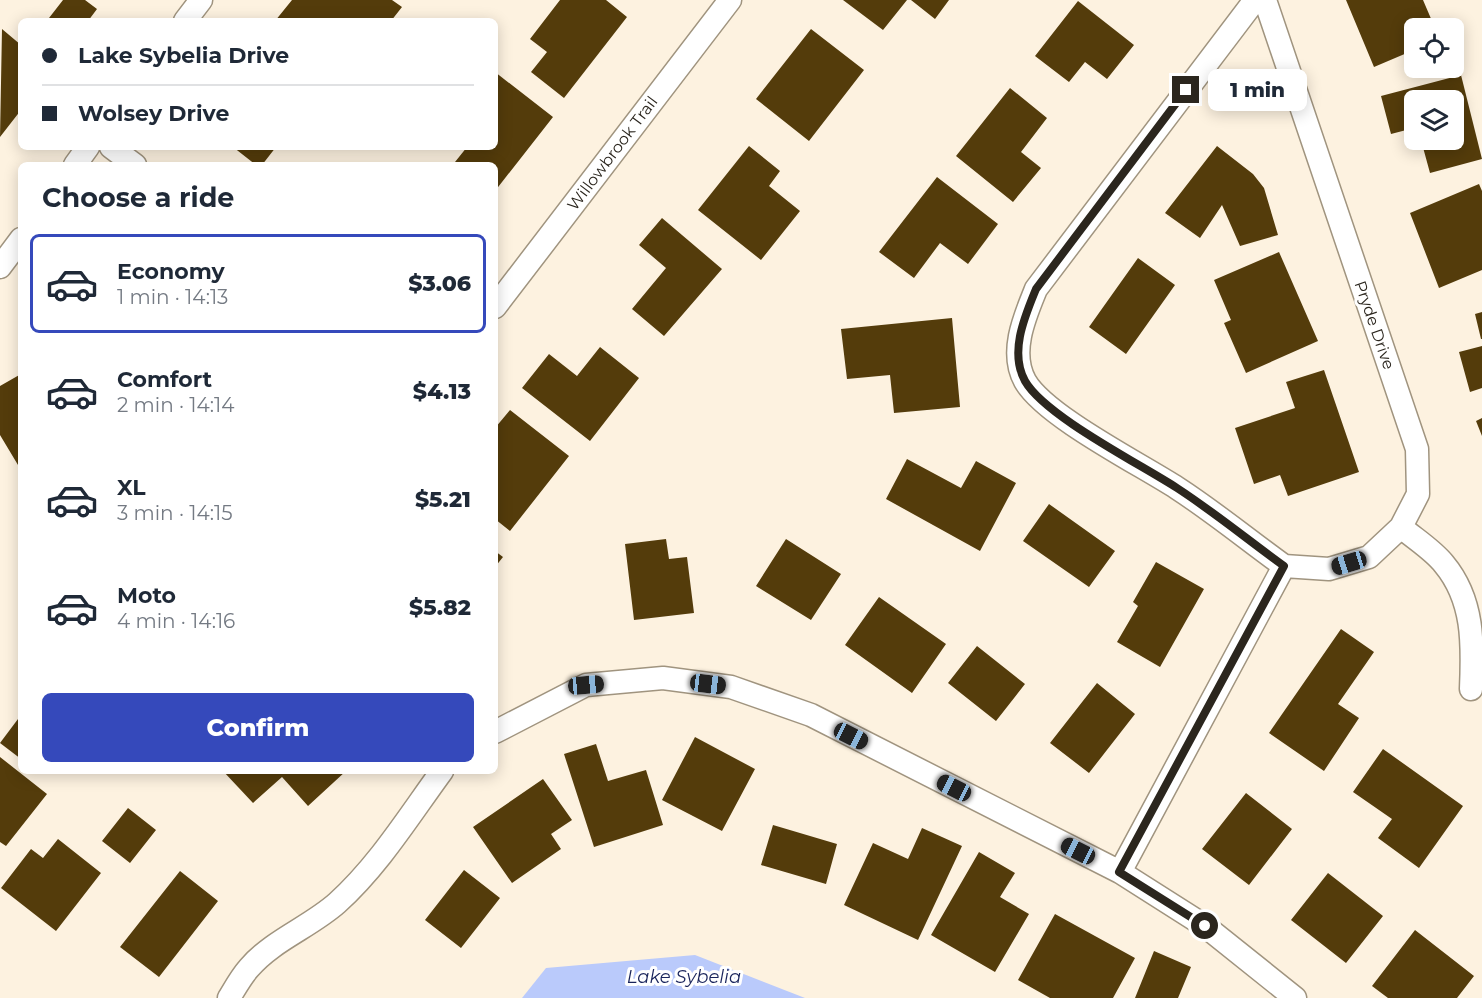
<!DOCTYPE html>
<html lang="en">
<head>
<meta charset="utf-8">
<style>
  :root { --surface:#fff; --page:#f2f2f3; --text:#1f2937; --muted:#747a83; --line:#e0e1e3; --accent:#3549bb }
  body { margin:0; font-family:Montserrat,sans-serif; background:var(--page); color:var(--text); height:100vh; display:flex; flex-direction:column; font-size:22px; white-space:nowrap }
  * { box-sizing:border-box; margin:0 }
  p { font-size:20px; color:var(--muted) }
  .icon { flex:none; width:33px; height:33px; fill:none; stroke:currentColor; stroke-width:2; stroke-linecap:round; stroke-linejoin:round }
  .map { position:relative; flex:1; overflow:hidden }
  .drawer { position:absolute; left:18px; top:162px; width:480px; height:612px; display:flex; flex-direction:column; background:var(--surface); border-radius:9px; box-shadow:0 3px 15px #0003 }
  .drawer>* { flex:none }
  .hud { position:absolute; left:18px; top:18px; width:480px; height:132px; border-radius:9px; box-shadow:0 3px 15px #0003; display:grid; align-content:center; height:132px; padding:0 24px; background:var(--surface) }
  .buttons { position:absolute; left:1404px; top:18px; display:grid; gap:12px }
  .buttons a { display:grid; place-items:center; width:60px; height:60px; border-radius:9px; background:var(--surface); box-shadow:0 3px 15px #0003; font-size:30px }
  .end { position:absolute; width:27px; height:27px; margin:-14px; border:8px solid #2b261e; background:#fff; box-shadow:0 0 0 3px #fff }
  .from { border-radius:50% }
  .bubble { position:absolute; height:42px; border-radius:9px; background:var(--surface); box-shadow:0 3px 15px #0003; font-size:20px; font-weight:800; line-height:42px; text-align:center }
  .car { position:absolute; width:18px; height:36px; margin:-18px -9px; border-radius:8px; box-shadow:0 0 4px 2px #0007; background:linear-gradient(#222 24%,#8ab4d8 0 40%,#222 0 76%,#8ab4d8 0 86%,#222 0) }
  .hud b { display:flex; align-items:center; gap:21px; height:57px; font-size:22px }
  .hud b+b { border-top:2px solid var(--line) }
  .hud i { width:15px; height:15px; background:var(--text) }
  ul { padding:0; list-style:none }
  li { display:flex; align-items:center; gap:18px; height:99px; margin:0 12px 9px; padding:0 12px; border:3px solid transparent; border-radius:9px }
  li div { flex:1 }
  li b { display:block; font-size:22px }
  li em { font-style:normal; font-weight:800 }
  li.on { border-color:var(--accent) }
  li>.icon { width:54px; height:54px; stroke-width:1.5 }
  h2 { padding:0 24px; font-size:27px; line-height:72px }
  .button { display:flex; gap:12px; margin-top:auto; padding:12px 24px }
  .button a { flex:1; height:69px; border-radius:9px; background:var(--accent); color:#fff; font-size:24px; font-weight:800; line-height:69px; text-align:center }
  .map>svg:first-child { display:block }
  .water { fill:#bacafb }
  .building { fill:#543c0b }
  .lines { fill:none; stroke-linecap:round; stroke-linejoin:round }
  .street-casing { stroke:#a0947f; stroke-width:25 }
  .street { stroke:#fff; stroke-width:22 }
  .route { stroke:#2b261e; stroke-width:8 }
  .labels { text-anchor:middle; stroke-width:6; stroke-linejoin:round; paint-order:stroke }
  .street-label { font-size:16px; fill:#2b261e; stroke:#fff }
  .water-label { font-size:18px; font-style:italic; fill:#18235b; stroke:#fff }
</style>
</head>
<body>
<div class="map">
<svg width="1482" height="998" viewBox="0 0 1482 998">
  <rect width="100%" height="100%" fill="#fdf2e0"/>
  <path class="water" d="M 695,955 L 805,998 L 522,998 L 546,968 Z"/>
  <path class="building" d="M 63,0 L 85,0 L 97,9 L 88,21 L 52,21 L 49,18 Z
    M 292,0 L 392,0 L 402,7 L 391,21 L 275,21 Z
    M 560,0 L 606,0 L 627,17 L 564,98 L 531,72 L 547,52 L 530,39 Z
    M 843,0 L 907,0 L 883,30 Z
    M 911,0 L 949,0 L 935,19 Z
    M 1346,0 L 1423,0 L 1435,28 L 1414,28 L 1414,50 L 1374,67 Z
    M 1078,1 L 1134,45 L 1107,79 L 1085,62 L 1069,82 L 1035,56 Z
    M 2,29 L 21,45 L 21,110 L 0,137 Z
    M 811,29 L 864,70 L 809,141 L 756,99 Z
    M 495,72 L 553,117 L 495,191 L 495,165 L 458,165 L 455,162 L 467,147 L 495,147 Z
    M 1461,75 L 1482,159 L 1430,173 L 1421,140 L 1454,140 L 1454,100 L 1414,100 L 1414,128 L 1391,134 L 1381,96 Z
    M 1010,88 L 1047,118 L 1021,152 L 1041,168 L 1013,202 L 956,156 Z
    M 749,146 L 780,171 L 769,186 L 800,211 L 761,260 L 698,210 Z
    M 1217,146 L 1253,174 L 1264,188 L 1278,235 L 1240,246 L 1222,205 L 1200,238 L 1165,213 Z
    M 233,147 L 276,147 L 262,165 L 256,165 Z
    M 937,177 L 998,224 L 968,264 L 940,243 L 914,278 L 879,252 Z
    M 1479,184 L 1482,191 L 1482,270 L 1439,288 L 1410,213 Z
    M 662,218 L 722,269 L 664,336 L 632,309 L 666,268 L 639,245 Z
    M 1279,252 L 1318,341 L 1246,373 L 1224,323 L 1231,320 L 1214,280 Z
    M 1138,258 L 1175,285 L 1126,354 L 1089,327 Z
    M 1482,312 L 1482,339 L 1481,339 L 1475,314 Z
    M 952,318 L 960,407 L 894,413 L 890,375 L 847,379 L 841,329 Z
    M 1482,346 L 1482,388 L 1470,392 L 1459,352 Z
    M 600,347 L 639,378 L 590,441 L 522,388 L 549,354 L 577,376 Z
    M 1324,370 L 1359,472 L 1288,496 L 1280,475 L 1254,484 L 1235,428 L 1295,408 L 1286,382 Z
    M 21,374 L 21,470 L 0,435 L 0,386 Z
    M 510,410 L 569,456 L 510,531 L 495,519 L 495,428 Z
    M 1482,418 L 1482,436 L 1476,421 Z
    M 907,459 L 961,488 L 976,461 L 1016,483 L 980,551 L 886,499 Z
    M 1049,504 L 1115,551 L 1089,587 L 1023,541 Z
    M 666,539 L 669,559 L 687,557 L 694,613 L 634,620 L 625,544 Z
    M 786,539 L 841,574 L 811,620 L 756,586 Z
    M 495,551 L 503,557 L 495,567 Z
    M 1156,562 L 1204,589 L 1160,667 L 1117,642 L 1138,606 L 1133,602 Z
    M 879,597 L 946,644 L 912,693 L 845,645 Z
    M 1341,629 L 1374,652 L 1338,704 L 1359,718 L 1324,771 L 1269,733 Z
    M 977,646 L 1025,684 L 996,721 L 948,683 Z
    M 1097,683 L 1135,714 L 1089,773 L 1050,743 Z
    M 21,715 L 21,759 L 0,743 Z
    M 695,737 L 755,769 L 722,831 L 662,800 Z
    M 596,744 L 608,781 L 646,770 L 663,825 L 594,847 L 564,754 Z
    M 1383,749 L 1463,806 L 1419,868 L 1378,838 L 1392,819 L 1353,792 Z
    M 0,757 L 47,794 L 6,846 L 0,842 Z
    M 223,771 L 346,771 L 308,806 L 282,777 L 253,803 Z
    M 543,779 L 572,820 L 551,834 L 561,849 L 512,883 L 473,827 Z
    M 1246,793 L 1292,829 L 1249,885 L 1202,849 Z
    M 128,808 L 156,830 L 130,863 L 102,841 Z
    M 773,825 L 837,844 L 826,884 L 761,865 Z
    M 922,828 L 962,846 L 918,940 L 844,905 L 873,843 L 908,859 Z
    M 58,839 L 101,873 L 56,931 L 1,888 L 31,849 L 43,858 Z
    M 979,852 L 1015,873 L 1000,897 L 1029,914 L 995,972 L 931,935 Z
    M 464,870 L 500,898 L 461,948 L 425,920 Z
    M 180,871 L 218,901 L 159,977 L 120,947 Z
    M 1328,873 L 1383,916 L 1346,963 L 1291,920 Z
    M 1055,914 L 1135,958 L 1113,998 L 1050,998 L 1018,980 Z
    M 1415,930 L 1474,976 L 1457,998 L 1388,998 L 1372,986 Z
    M 1154,951 L 1191,967 L 1178,998 L 1135,998 Z"/>
  <g class="lines">
    <defs>
      <path id="street" d="M 1255,0 L 1036,289 C 1025,316 1009,352 1025,381 C 1045,416 1140,464 1177,488 C 1214,512 1248,540 1284,566
        M 1265,0 L 1417,449 L 1418,494 L 1401,527 L 1369,557 L 1329,569 L 1284,566
        M 185,21 L 201,0
        M 111,147 L 135,165
        M 75,165 L 88,147
        M 0,267 L 21,239
        M 495,307 L 730,0
        M 1401,527 C 1415,539 1433,550 1444,564 C 1474,600 1473,644 1471,689
        M 495,732 L 586,685 L 663,678 L 731,687 L 811,715 L 1120,872 L 1205,926 L 1295,998
        M 1120,872 L 1284,566
        M 229,998 C 235,988 241,977 249,968 C 273,940 310,927 337,903 C 379,865 409,816 442,771"/>
    </defs>
    <use href="#street" class="street-casing"/>
    <use href="#street" class="street"/>
  </g>
  <g class="lines">
    <path class="route" d="M 1186,90 L 1036,289 C 1025,316 1009,352 1025,381 C 1045,416 1140,464 1177,488 C 1214,512 1248,540 1284,566 L 1119,872 L 1205,926"/>
  </g>
  <g class="labels">
    <g class="street-label">
      <text transform="translate(612 153) rotate(-53)" y="6">Willowbrook Trail</text>
      <text transform="translate(1375 325) rotate(71)" y="6">Pryde Drive</text>
    </g>
    <g class="water-label">
      <text x="684" y="983">Lake Sybelia</text>
    </g>
  </g>
</svg>
<div class="buttons">
<a><svg class="icon" aria-label="locate" viewBox="0 0 24 24"><circle cx="12" cy="12" r="6"/><path d="M12 2v4M12 18v4M2 12h4M18 12h4"/></svg></a>
<a><svg class="icon" aria-label="layers" viewBox="0 0 24 24"><path d="M12 4l9 5-9 5-9-5zM3 14l9 5 9-5"/></svg></a>
</div>
<i class="end from" style="left:1205px;top:926px"></i>
<i class="end" style="left:1186px;top:90px"></i>
<div class="bubble" style="left:1208px;top:69px;width:99px">1 min</div>
<i class="car" style="left:1349px;top:563px;rotate:253deg"></i>
<i class="car" style="left:708px;top:684px;rotate:97deg"></i>
<i class="car" style="left:586px;top:685px;rotate:85deg"></i>
<i class="car" style="left:851px;top:736px;rotate:117deg"></i>
<i class="car" style="left:954px;top:788px;rotate:297deg"></i>
<i class="car" style="left:1078px;top:851px;rotate:297deg"></i>
<div class="hud">
<b><i class="from"></i>Lake Sybelia Drive</b>
<b><i></i>Wolsey Drive</b>
</div>
<section class="drawer">
<h2>Choose a ride</h2>
<ul>
<li class="on"><svg class="icon" aria-label="car" viewBox="0 0 24 24"><path d="M5 17H2v-5l4-1 3-4h7l3 4 3 1v5h-3M9 17h6M6 11h13"/><circle cx="7" cy="17" r="2"/><circle cx="17" cy="17" r="2"/></svg><div><b>Economy</b><p>1 min · 14:13</p></div><em>$3.06</em></li>
<li><svg class="icon" aria-label="car" viewBox="0 0 24 24"><path d="M5 17H2v-5l4-1 3-4h7l3 4 3 1v5h-3M9 17h6M6 11h13"/><circle cx="7" cy="17" r="2"/><circle cx="17" cy="17" r="2"/></svg><div><b>Comfort</b><p>2 min · 14:14</p></div><em>$4.13</em></li>
<li><svg class="icon" aria-label="car" viewBox="0 0 24 24"><path d="M5 17H2v-5l4-1 3-4h7l3 4 3 1v5h-3M9 17h6M6 11h13"/><circle cx="7" cy="17" r="2"/><circle cx="17" cy="17" r="2"/></svg><div><b>XL</b><p>3 min · 14:15</p></div><em>$5.21</em></li>
<li><svg class="icon" aria-label="car" viewBox="0 0 24 24"><path d="M5 17H2v-5l4-1 3-4h7l3 4 3 1v5h-3M9 17h6M6 11h13"/><circle cx="7" cy="17" r="2"/><circle cx="17" cy="17" r="2"/></svg><div><b>Moto</b><p>4 min · 14:16</p></div><em>$5.82</em></li>
</ul>
<div class="button"><a>Confirm</a></div>
</section>
</div>
</body>
</html>
